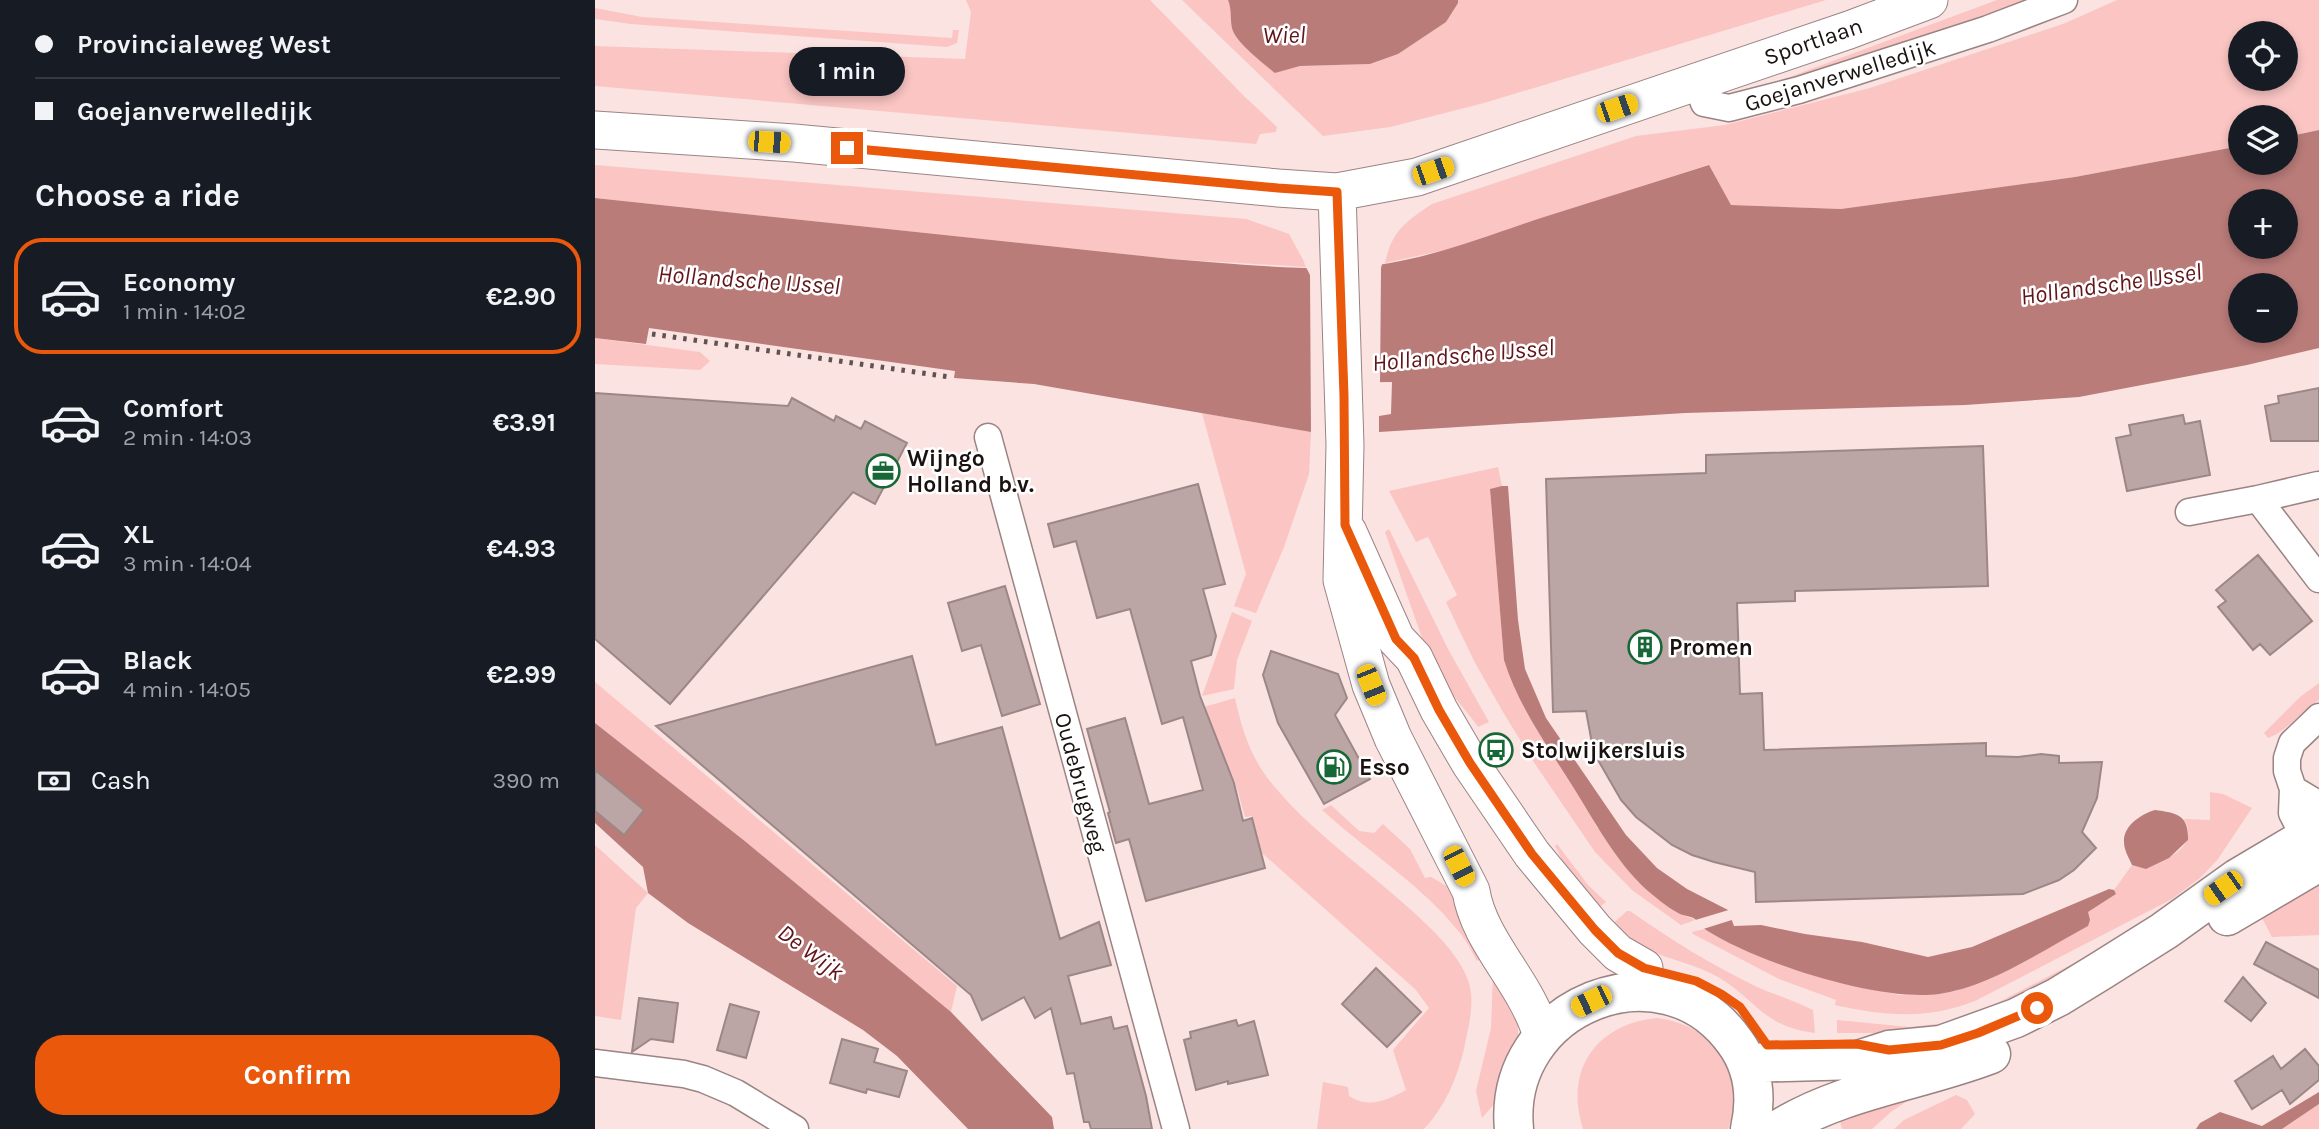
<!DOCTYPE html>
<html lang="en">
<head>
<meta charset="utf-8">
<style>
  :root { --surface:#171b24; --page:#242831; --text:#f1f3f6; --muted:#9ea1a6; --line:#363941; --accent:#ea580c }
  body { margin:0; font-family:Karla,sans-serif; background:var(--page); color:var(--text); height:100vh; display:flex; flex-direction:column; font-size:26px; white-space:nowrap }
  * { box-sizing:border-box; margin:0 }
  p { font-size:23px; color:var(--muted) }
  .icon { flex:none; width:38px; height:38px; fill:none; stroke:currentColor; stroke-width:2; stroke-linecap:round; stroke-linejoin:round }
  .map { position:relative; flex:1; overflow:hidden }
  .side { display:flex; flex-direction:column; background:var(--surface); width:595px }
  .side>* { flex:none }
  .guide { display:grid; align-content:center; height:154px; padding:0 35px; background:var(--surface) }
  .buttons { position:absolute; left:1633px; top:21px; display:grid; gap:14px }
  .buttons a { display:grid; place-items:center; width:70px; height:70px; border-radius:50%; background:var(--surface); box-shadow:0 4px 10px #0003; font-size:35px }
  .end { position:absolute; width:32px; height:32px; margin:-16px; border:9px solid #ea580c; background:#fff; box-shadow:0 0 0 4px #fff }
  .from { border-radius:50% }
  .bubble { position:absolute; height:49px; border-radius:24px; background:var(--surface); box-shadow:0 4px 10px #0003; font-size:23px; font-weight:700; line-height:49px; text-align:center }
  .car { position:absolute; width:21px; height:42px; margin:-21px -10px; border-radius:9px; box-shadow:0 0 5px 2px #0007; background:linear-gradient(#f5c518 24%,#345 0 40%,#f5c518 0 76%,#345 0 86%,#f5c518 0) }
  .guide b { display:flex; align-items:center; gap:24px; height:66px; font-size:26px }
  .guide b+b { border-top:2px solid var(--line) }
  .guide i { width:18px; height:18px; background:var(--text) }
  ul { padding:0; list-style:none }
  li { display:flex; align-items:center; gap:21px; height:116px; margin:0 14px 10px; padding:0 21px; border:4px solid transparent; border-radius:28px }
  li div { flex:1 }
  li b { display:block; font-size:26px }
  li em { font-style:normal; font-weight:700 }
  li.current { border-color:var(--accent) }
  li>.icon { width:63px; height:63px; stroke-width:1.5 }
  h2 { padding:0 35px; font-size:32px; line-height:84px }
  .pay { display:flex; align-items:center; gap:18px; height:77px; padding:0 35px; font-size:26px }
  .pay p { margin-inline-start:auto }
  .primary-button { display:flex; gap:14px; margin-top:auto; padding:14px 35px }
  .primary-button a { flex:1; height:80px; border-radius:28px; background:var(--accent); color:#fff; font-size:28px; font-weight:700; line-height:80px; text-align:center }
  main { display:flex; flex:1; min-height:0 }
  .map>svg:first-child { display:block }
  .green { fill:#fac5c3; fill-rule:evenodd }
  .water { fill:#b97c79; fill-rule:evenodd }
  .pier { fill:#fbe3e1 }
  .building { fill:#bca6a5; stroke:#9d8786; stroke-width:2 }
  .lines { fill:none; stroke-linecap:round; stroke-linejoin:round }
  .street-casing { stroke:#9a8483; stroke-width:29 }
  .secondary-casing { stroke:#9a8483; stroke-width:39 }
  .primary-casing { stroke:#9a8483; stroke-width:41 }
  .street { stroke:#fff; stroke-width:26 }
  .secondary { stroke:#fff; stroke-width:37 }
  .primary { stroke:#fff; stroke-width:38 }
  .rail { stroke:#5f5251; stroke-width:5; stroke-dasharray:3.5 7; stroke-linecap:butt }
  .route { stroke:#ea580c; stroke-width:9 }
  .labels { text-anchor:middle; stroke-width:5; stroke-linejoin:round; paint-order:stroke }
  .street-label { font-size:23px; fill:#1a1211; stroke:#fff }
  .poi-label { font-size:23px; font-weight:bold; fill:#1a1211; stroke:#fff; text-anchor:start }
  .water-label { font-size:24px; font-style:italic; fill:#61151a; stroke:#fff }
</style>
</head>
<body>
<main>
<section class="side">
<div class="guide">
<b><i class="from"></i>Provincialeweg West</b>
<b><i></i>Goejanverwelledijk</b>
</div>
<h2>Choose a ride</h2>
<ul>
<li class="current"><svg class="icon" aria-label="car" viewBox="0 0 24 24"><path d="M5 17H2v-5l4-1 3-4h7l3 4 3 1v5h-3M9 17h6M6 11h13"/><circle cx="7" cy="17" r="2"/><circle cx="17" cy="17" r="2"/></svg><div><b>Economy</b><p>1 min · 14:02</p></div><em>€2.90</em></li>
<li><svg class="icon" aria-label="car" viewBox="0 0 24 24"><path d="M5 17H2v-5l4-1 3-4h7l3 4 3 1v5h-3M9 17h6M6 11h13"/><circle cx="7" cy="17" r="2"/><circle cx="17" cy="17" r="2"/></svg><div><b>Comfort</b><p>2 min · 14:03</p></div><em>€3.91</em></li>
<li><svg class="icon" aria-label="car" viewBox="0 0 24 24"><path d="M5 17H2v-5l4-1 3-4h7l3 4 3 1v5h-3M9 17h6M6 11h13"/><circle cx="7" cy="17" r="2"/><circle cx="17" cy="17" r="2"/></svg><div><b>XL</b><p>3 min · 14:04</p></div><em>€4.93</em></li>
<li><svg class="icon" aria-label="car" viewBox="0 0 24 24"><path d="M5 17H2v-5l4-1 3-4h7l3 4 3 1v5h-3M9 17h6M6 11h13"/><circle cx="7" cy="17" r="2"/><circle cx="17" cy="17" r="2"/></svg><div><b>Black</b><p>4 min · 14:05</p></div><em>€2.99</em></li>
</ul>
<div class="pay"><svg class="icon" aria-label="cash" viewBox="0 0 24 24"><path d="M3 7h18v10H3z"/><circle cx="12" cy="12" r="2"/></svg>Cash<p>390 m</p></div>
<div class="primary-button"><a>Confirm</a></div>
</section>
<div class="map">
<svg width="1724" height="1129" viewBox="0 0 1724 1129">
  <rect width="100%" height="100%" fill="#fbe3e1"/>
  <path class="green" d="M 371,0 L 555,0 L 649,96 L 682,127 L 681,132 L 665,134 L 661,144 L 0,86 L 0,46 L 370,59 L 376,12 Z
    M 587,0 L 633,0 L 637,12 L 637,28 L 680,73 L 705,66 L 775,64 L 803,54 L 822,40 L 863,3 L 863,0 L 1231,0 L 889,103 L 795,127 L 728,136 Z
    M 1402,0 L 1447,0 L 1186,83 L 1178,83 Z
    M 1522,0 L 1724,0 L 1724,130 L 1691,137 L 1690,117 L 1645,117 L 1645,146 L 1480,177 L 1246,209 L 1136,205 L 1113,165 L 945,219 L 868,246 L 790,263 C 797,231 810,222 837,204 L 1041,136 L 1130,125 L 1275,88 L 1468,24 ZM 1645,33 L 1690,33 L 1690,79 L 1645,79 Z
    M 0,8 L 47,17 L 357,38 L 358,30 L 364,30 L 362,43 L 352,47 L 36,24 L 0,19 Z
    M 0,165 L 651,219 L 694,234 L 712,267 L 576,259 L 0,198 Z
    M 0,338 L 105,352 L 115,361 L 105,370 L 0,364 Z
    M 607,413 L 716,432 L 714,474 L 689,547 L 661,613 L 639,606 L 651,574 Z
    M 903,467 L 907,486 L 895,490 L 909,660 L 1002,827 L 1085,914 L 1101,920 L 1086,925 L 1037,890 L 1000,852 L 938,761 L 908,712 L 879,661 L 851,602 L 862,595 L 833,537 L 821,542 L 794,491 Z
    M 794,529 L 853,649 L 894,722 L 883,727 C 867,704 847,686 835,661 L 790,532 Z
    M 637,612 L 657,621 L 642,660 L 639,689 L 607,696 Z
    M 0,682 L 362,986 L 356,1012 L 151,842 L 0,723 Z
    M 1724,683 L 1724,700 C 1706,710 1692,732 1673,738 L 1669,733 L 1705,697 Z
    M 640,698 C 647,730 656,759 678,785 C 718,833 770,868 816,910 C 837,929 863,953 873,980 C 881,1003 873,1027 869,1049 C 862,1078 850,1107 829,1129 L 722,1129 L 728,1082 L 753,1087 L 754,1096 C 774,1109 792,1100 811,1090 L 798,1050 L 834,1008 L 821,990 L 667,853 L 657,816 L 650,817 L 641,785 L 609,707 Z
    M 1615,792 L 1628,794 L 1657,808 L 1623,859 L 1605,878 L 1577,899 L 1380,1001 C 1332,1020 1289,1016 1240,1005 L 1241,1000 L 1184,979 L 1098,934 L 1097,932 L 1109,929 L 1170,959 L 1200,970 L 1304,995 L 1327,995 L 1361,991 L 1407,972 L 1493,926 L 1493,912 L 1521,894 L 1519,890 L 1537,865 L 1551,868 C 1572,859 1605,847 1589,819 L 1615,820 Z
    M 736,805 L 764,831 L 779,833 L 788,824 L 815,849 L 830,878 L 836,877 L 860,891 L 893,954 L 882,961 C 877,952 872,941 865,933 C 827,885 772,851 727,810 Z
    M 962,844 L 993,885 L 1011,902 L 999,911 L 984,892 L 960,846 Z
    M 0,845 L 53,893 L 41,908 L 26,1020 L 0,1016 Z
    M 1724,884 L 1724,935 L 1677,937 L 1666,916 Z
    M 1032,911 L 1035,911 C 1076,940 1117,965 1162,987 C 1181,995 1200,1001 1218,1010 L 1220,1033 C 1168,1027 1162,1000 1123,977 C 1100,964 1075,960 1051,949 C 1038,944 1026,934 1014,927 Z
    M 1579,911 L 1442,990 L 1365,1023 L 1311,1033 L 1242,1033 L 1242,1020 L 1314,1027 L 1352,1023 L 1383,1013 Z
    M 898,975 L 923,1015 L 923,1041 L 908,1089 L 900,1103 L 887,1118 L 881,1091 L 896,1028 Z
    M 1062,1018 C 1119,1025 1154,1073 1133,1129 L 988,1129 C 969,1070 1001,1024 1062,1018 Z
    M 1325,1093 L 1297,1111 L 1277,1129 L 1247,1129 L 1243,1111 Z
    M 1361,1095 L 1372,1100 L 1380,1114 L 1366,1129 L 1299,1129 L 1309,1120 Z
    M 1724,1104 L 1724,1129 L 1687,1129 Z"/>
  <path class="water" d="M 633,0 L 863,0 L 863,3 L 851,22 L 803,54 L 775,64 L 705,66 L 680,73 C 668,63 640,42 637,28 C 635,18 637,10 633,0 Z
    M 1724,130 L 1724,348 L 1652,365 L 1484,397 L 1370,405 L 1090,413 L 784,432 L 784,416 L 796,414 L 797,382 L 716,383 L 716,432 L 439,384 L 359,378 L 360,371 L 54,328 L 51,344 L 0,338 L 0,198 L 576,259 C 634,263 693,270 751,268 C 819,265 883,239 946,218 C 1002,200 1058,183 1114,165 L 1136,205 L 1246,209 L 1480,177 L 1645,146 L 1645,163 L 1690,163 L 1691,137 ZM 1645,201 L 1690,201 L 1690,247 L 1645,247 ZM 1645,285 L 1690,285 L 1690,331 L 1645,331 Z
    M 907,486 L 913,486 L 923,620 L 930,669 L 951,718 L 1031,835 L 1062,868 L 1092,889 L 1133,910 L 1139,926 L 1166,925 L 1210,934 L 1267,942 L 1333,957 L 1377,947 L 1514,889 L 1519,890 L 1521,894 L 1493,912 L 1495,920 L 1493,926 C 1448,950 1395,987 1344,994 C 1283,1002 1163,963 1111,930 C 1107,927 1104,922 1100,919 C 1096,916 1090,916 1085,914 C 1077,910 1066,902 1059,896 C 1025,869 1003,827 980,790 C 954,748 924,708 909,660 L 895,489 Z
    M 0,723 L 151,842 L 356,1012 L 457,1117 L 459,1129 L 373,1129 L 302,1056 L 268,1030 L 93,923 L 53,893 L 48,867 L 0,823 Z
    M 1560,810 C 1582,813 1594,815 1593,840 L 1574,858 L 1551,869 L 1537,865 C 1534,858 1529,850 1529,842 C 1528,826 1546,814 1560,810 Z
    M 1724,1092 L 1724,1104 L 1687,1129 L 1601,1129 L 1605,1123 L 1625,1112 L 1667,1126 Z"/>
  <path class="pier" d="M 788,260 L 786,268 L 785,386 L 719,387 L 719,433 L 716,436 L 715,275 L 709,263 L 751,264 Z
    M 1137,909 L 1140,919 L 1105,930 L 1097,921 Z"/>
  <path class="building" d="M 1724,388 L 1724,441 L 1676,441 L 1670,406 L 1684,403 L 1683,396 Z
    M 0,393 L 193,406 L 197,398 L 239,421 L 241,416 L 266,429 L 270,421 L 312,443 L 280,504 L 258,492 L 75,704 L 0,639 Z
    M 1588,415 L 1590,424 L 1605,421 L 1615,475 L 1532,491 L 1521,438 L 1536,435 L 1534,425 Z
    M 1388,446 L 1393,586 L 1200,591 L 1200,601 L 1142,603 L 1145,694 L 1167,693 L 1169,750 L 1391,743 L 1391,756 L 1423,757 L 1446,754 L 1464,756 L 1464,763 L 1507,762 L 1502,798 L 1487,832 L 1501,848 L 1479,870 L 1464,880 L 1428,894 L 1161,902 L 1160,872 L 1119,862 L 1097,855 L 1077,845 L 1041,817 L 1026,800 L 1003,760 L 996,738 L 991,711 L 958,712 L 951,479 L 1111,473 L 1111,455 Z
    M 603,484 L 630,584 L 608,589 L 621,636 L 616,655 L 596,661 L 605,696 L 639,783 L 648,821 L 657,818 L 670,868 L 551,901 L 534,839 L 521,843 L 513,813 L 515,812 L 492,729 L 530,718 L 554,804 L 608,790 L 588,717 L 567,724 L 535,609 L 502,618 L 481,541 L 459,547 L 453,524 Z
    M 1663,555 L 1717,621 L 1675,655 L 1665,644 L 1658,650 L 1641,629 L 1623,607 L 1631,601 L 1621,590 Z
    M 410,586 L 445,704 L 407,716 L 386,645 L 367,651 L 353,603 Z
    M 676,651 L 743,674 L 752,698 L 740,715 L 775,779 L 729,804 L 683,723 L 668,675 Z
    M 317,656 L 341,745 L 407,727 L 465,939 L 504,922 L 516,965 L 473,976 L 486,1024 L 516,1017 L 519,1029 L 532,1026 L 551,1096 L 557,1129 L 496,1129 L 494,1122 L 489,1122 L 479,1073 L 472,1074 L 456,1008 L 440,1018 L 429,997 L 387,1020 L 376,995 L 61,726 Z
    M 0,770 L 49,810 L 29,835 L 0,811 Z
    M 1671,942 L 1724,970 L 1724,998 L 1659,964 Z
    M 781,968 L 826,1012 L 792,1047 L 747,1004 Z
    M 1648,977 L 1671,1003 L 1656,1021 L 1630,1001 Z
    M 44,998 L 83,1003 L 78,1042 L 56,1039 L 37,1052 Z
    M 135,1004 L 164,1012 L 151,1058 L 122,1050 Z
    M 641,1020 L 643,1026 L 659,1021 L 673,1075 L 633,1084 L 633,1081 L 601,1090 L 589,1040 L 596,1038 L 595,1032 Z
    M 247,1039 L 283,1049 L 279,1062 L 312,1071 L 304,1097 L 272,1089 L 271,1093 L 235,1083 Z
    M 1710,1049 L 1724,1066 L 1724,1080 L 1695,1104 L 1687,1090 L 1657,1109 L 1640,1081 L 1678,1056 L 1686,1069 Z"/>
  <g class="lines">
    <defs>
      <path id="street" d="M 1101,80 L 1109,103 L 1134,108 L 1204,90 L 1393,29 L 1469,0
        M 393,437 L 581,1129
        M 1723,485 L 1663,499 L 1724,579
        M 1594,512 L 1663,499
        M 1698,789 L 1721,803 L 1724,809
        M 1723,848 L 1710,838 L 1697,813 L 1698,789 L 1692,771 L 1692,758 L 1697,743 L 1724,717
        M 0,1063 L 89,1074 L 108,1079 L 141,1093 L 200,1129"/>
      <path id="secondary" d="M 0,130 L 199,143 L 683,188 L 742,192 L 822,177 L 1254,30 L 1334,0
        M 742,192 L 750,445 L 747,580 L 776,685 L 798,738 L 876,891 C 884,942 932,983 947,1036
        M 753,532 L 801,639 L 819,658 L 844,710 L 875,763 L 937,854 L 1000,930 L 1023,953 L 1049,968"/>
      <path id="primary" d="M 1632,916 L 1724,862
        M 1152,1063 L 1263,1060 L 1294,1050 L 1346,1045 L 1421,1018 L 1463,997 L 1507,970 L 1569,931 L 1643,878 L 1724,830
        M 919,1129 C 907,1006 1067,940 1140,1042 C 1159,1068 1162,1098 1155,1129
        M 1184,1129 C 1249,1089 1326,1081 1396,1054"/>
    </defs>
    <use href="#street" class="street-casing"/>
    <use href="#secondary" class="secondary-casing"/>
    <use href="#primary" class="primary-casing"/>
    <use href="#street" class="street"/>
    <use href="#secondary" class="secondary"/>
    <use href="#primary" class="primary"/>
    <path class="rail" d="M 57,334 L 355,377"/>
  </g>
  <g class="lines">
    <path class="route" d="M 252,148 L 683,188 L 742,192 L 749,396 L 750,525 L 801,639 L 819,658 L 844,710 L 875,763 L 937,854 L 1000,930 L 1023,953 L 1049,968 L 1101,981 L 1126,994 L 1145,1007 L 1172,1045 L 1262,1044 L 1294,1050 L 1346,1045 L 1383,1033 L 1442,1008"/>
  </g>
  <defs>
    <symbol id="office-ring" viewBox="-11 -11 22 22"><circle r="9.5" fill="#fff" stroke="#176737" stroke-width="1.5"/><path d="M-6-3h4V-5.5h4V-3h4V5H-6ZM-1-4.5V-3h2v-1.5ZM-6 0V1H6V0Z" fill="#176737"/></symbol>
    <symbol id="building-ring" viewBox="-11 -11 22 22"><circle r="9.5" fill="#fff" stroke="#176737" stroke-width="1.5"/><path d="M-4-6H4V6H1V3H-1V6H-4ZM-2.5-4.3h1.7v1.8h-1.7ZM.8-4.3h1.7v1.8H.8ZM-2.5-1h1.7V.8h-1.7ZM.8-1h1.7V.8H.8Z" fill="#176737"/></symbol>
    <symbol id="bus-ring" viewBox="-11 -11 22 22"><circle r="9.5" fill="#fff" stroke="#176737" stroke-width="1.5"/><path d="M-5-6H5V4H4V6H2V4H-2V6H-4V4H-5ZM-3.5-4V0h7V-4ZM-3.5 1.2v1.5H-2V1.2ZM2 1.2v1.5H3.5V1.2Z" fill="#176737"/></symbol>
    <symbol id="fuel-ring" viewBox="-11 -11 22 22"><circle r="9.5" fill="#fff" stroke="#176737" stroke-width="1.5"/><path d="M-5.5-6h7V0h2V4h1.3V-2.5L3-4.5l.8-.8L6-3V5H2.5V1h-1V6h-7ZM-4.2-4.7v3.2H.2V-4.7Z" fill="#176737"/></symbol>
  </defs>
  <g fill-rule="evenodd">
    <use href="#office-ring" x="269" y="452" width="38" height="38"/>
    <use href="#building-ring" x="1031" y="628" width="38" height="38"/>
    <use href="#bus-ring" x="882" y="731" width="38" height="38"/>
    <use href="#fuel-ring" x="720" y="748" width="38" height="38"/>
  </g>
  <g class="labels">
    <g class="street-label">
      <text transform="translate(1218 41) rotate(-19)" y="8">Sportlaan</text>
      <text transform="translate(1245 75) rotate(-17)" y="8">Goejanverwelledijk</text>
      <text transform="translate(486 783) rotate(75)" y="8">Oudebrugweg</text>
    </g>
    <g class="poi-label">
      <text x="312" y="466">Wijngo<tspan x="312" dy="26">Holland b.v.</tspan></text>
      <text x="1074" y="655">Promen</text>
      <text x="926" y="758">Stolwijkersluis</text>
      <text x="764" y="775">Esso</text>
    </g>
    <g class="water-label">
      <text x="689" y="43">Wiel</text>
      <text transform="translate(154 280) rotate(4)" y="8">Hollandsche IJssel</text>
      <text transform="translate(1516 284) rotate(-8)" y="8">Hollandsche IJssel</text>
      <text transform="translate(868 355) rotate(-5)" y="8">Hollandsche IJssel</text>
      <text transform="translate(216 952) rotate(37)" y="8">De Wijk</text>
    </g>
  </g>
</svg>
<div class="buttons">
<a><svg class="icon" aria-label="locate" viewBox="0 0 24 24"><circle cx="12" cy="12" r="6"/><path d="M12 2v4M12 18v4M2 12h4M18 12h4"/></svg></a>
<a><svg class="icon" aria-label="layers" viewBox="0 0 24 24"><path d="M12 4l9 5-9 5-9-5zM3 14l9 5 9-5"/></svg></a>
<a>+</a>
<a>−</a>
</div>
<i class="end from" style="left:1442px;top:1008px"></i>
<i class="end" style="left:252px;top:148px"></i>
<div class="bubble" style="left:194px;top:47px;width:116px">1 min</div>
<i class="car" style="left:1022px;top:108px;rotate:71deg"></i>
<i class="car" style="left:174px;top:142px;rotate:94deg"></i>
<i class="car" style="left:838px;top:171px;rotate:71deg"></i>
<i class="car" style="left:776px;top:685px;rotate:158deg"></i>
<i class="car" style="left:864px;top:866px;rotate:153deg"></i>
<i class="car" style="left:1628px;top:888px;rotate:235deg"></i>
<i class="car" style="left:996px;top:1001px;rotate:244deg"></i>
</div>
</main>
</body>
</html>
